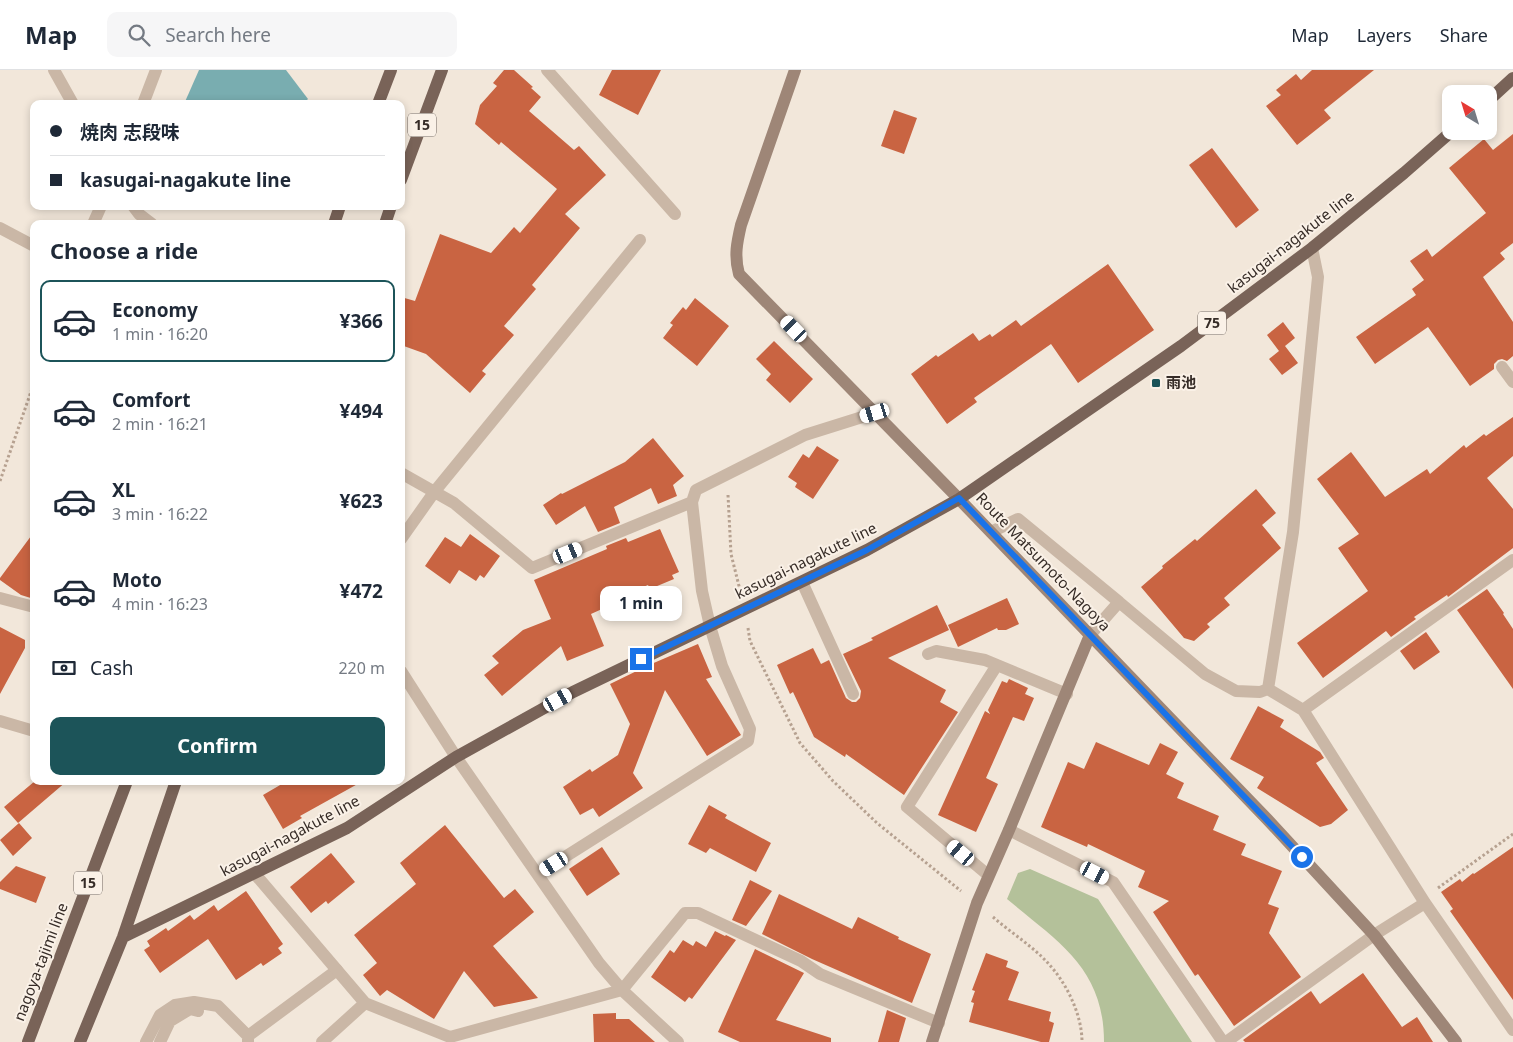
<!DOCTYPE html>
<html lang="en">
<head>
<meta charset="utf-8">
<style>
  :root { --surface:#fff; --page:#f6f6f7; --text:#1f2937; --muted:#747a83; --line:#e0e1e3; --accent:#1c5459 }
  body { margin:0; font-family:"Noto Sans","Noto Sans JP",sans-serif; background:var(--page); color:var(--text); height:100vh; display:flex; flex-direction:column; font-size:19px; white-space:nowrap }
  * { box-sizing:border-box; margin:0 }
  p { font-size:16px; color:var(--muted) }
  .icon { flex:none; width:28px; height:28px; fill:none; stroke:currentColor; stroke-width:2; stroke-linecap:round; stroke-linejoin:round }
  .map { position:relative; flex:1; overflow:hidden }
  .panel { position:absolute; left:30px; top:150px; width:375px; height:565px; display:flex; flex-direction:column; background:var(--surface); border-radius:10px; box-shadow:0 2px 8px #0003 }
  .panel>* { flex:none }
  .guide { position:absolute; left:30px; top:30px; width:375px; height:110px; border-radius:10px; box-shadow:0 2px 8px #0003; display:grid; align-content:center; height:110px; padding:0 20px; background:var(--surface) }
  .needle { width:32px; rotate:322deg }
  .tools { position:absolute; left:1442px; top:15px; display:grid; gap:10px }
  .tools a { display:grid; place-items:center; width:55px; height:55px; border-radius:10px; background:var(--surface); box-shadow:0 2px 8px #0003; font-size:25px }
  .end { position:absolute; width:22px; height:22px; margin:-11px; border:6px solid #1a73e8; background:#fff; box-shadow:0 0 0 2px #fff }
  .from { border-radius:50% }
  .bubble { position:absolute; height:35px; border-radius:10px; background:var(--surface); box-shadow:0 2px 8px #0003; font-size:16px; font-weight:700; line-height:35px; text-align:center }
  .car { position:absolute; width:15px; height:30px; margin:-15px -8px; border-radius:6px; box-shadow:0 0 4px 1px #0007; background:linear-gradient(#fff 24%,#345 0 40%,#fff 0 76%,#345 0 86%,#fff 0) }
  .guide b { display:flex; align-items:center; gap:18px; height:48px; font-size:19px }
  .guide b+b { border-top:1px solid var(--line) }
  .guide i { width:12px; height:12px; background:var(--text) }
  ul { padding:0; list-style:none }
  li { display:flex; align-items:center; gap:15px; height:82px; margin:0 10px 8px; padding:0 10px; border:2px solid transparent; border-radius:10px }
  li div { flex:1 }
  li b { display:block; font-size:19px }
  li em { font-style:normal; font-weight:700 }
  li.active { border-color:var(--accent) }
  li>.icon { width:45px; height:45px; stroke-width:1.5 }
  h2 { padding:0 20px; font-size:22px; line-height:60px }
  .pay { display:flex; align-items:center; gap:12px; height:55px; padding:0 20px; font-size:19px }
  .pay p { margin-inline-start:auto }
  .action { display:flex; gap:10px; margin-top:auto; padding:10px 20px }
  .action a { flex:1; height:58px; border-radius:10px; background:var(--accent); color:#fff; font-size:20px; font-weight:700; line-height:58px; text-align:center }
  header { display:flex; align-items:center; gap:30px; box-sizing:border-box; height:70px; padding:0 25px; background:var(--surface); border-bottom:1px solid var(--line) }
  header strong { font-size:24px }
  nav { display:flex; gap:28px; margin-inline-start:auto; font-size:18px }
  .search { width:350px; height:45px; background:var(--page); display:flex; align-items:center; gap:12px; box-sizing:border-box; padding:0 18px; border-radius:10px; color:var(--muted); font-size:19px }
  .map>svg:first-child { display:block }
  .green { fill:#b4c19a }
  .water { fill:#79adb0 }
  .building { fill:#c96442 }
  .lines { fill:none; stroke-linecap:round; stroke-linejoin:round }
  .path { stroke:#b6a190; stroke-width:3; stroke-dasharray:2.5 2.5; stroke-linecap:butt }
  .lane { stroke:#cab7a6; stroke-width:12 }
  .street { stroke:#cab7a6; stroke-width:12 }
  .secondary { stroke:#9e8677; stroke-width:12 }
  .primary { stroke:#796358; stroke-width:12 }
  .route { stroke:#1a73e8; stroke-width:6 }
  .poi-dot { fill:#1c5459; stroke:#faf1e7; stroke-width:2 }
  .labels { text-anchor:middle; stroke-width:4; stroke-linejoin:round; paint-order:stroke }
  .shield { fill:#faf1e7; stroke:#716761; stroke-width:1 }
  .shield-label { font-size:14px; font-weight:bold; fill:#362c27 }
  .street-label { font-size:15px; fill:#362c27; stroke:#faf1e7 }
  .poi-label { font-size:15px; font-weight:bold; fill:#362c27; stroke:#faf1e7; text-anchor:start }
</style>
</head>
<body>
<header>
<strong>Map</strong>
<div class="search"><svg class="icon" aria-label="search" viewBox="0 0 24 24"><circle cx="10" cy="10" r="6"/><path d="M15 15l6 6"/></svg>Search here</div>
<nav><a>Map</a><a>Layers</a><a>Share</a></nav>
</header>
<div class="map">
<svg width="1513" height="972" viewBox="0 0 1513 972">
  <rect width="100%" height="100%" fill="#f2e7da"/>
  <path class="green" d="M 1030,799 L 1098,829 L 1192,972 L 1104,972 C 1104,898 1058,872 1007,829 L 1018,803 Z"/>
  <path class="water" d="M 199,0 L 286,0 L 308,29 L 303,34 L 184,34 Z"/>
  <path class="building" d="M 504,0 L 514,0 L 533,17 L 531,18 L 541,27 L 529,41 L 574,80 L 579,76 L 606,105 L 565,144 L 580,158 L 532,215 L 536,219 L 504,256 L 514,265 L 482,301 L 486,304 L 470,323 L 426,284 L 401,275 L 401,227 L 415,231 L 440,164 L 491,183 L 514,157 L 520,163 L 557,119 L 501,72 L 499,75 L 475,54 L 480,35 L 497,16 L 493,13 Z
    M 612,0 L 661,0 L 638,45 L 599,25 Z
    M 1312,0 L 1374,0 L 1324,40 L 1331,48 L 1297,75 L 1266,36 L 1281,25 L 1276,20 L 1296,4 L 1301,10 Z
    M 894,40 L 917,48 L 904,84 L 881,76 Z
    M 1513,64 L 1513,173 L 1500,183 L 1505,189 L 1483,207 L 1513,252 L 1513,286 L 1507,291 L 1502,289 L 1498,290 L 1494,294 L 1494,299 L 1470,316 L 1428,257 L 1375,294 L 1356,267 L 1416,225 L 1412,219 L 1424,210 L 1410,191 L 1427,179 L 1432,187 L 1486,143 L 1449,98 L 1484,69 L 1493,80 Z
    M 1212,78 L 1259,140 L 1236,158 L 1189,95 Z
    M 1108,194 L 1154,260 L 1078,313 L 1051,274 L 974,328 L 977,332 L 947,354 L 911,304 L 936,285 L 938,287 L 973,263 L 979,271 L 990,264 L 992,267 L 1016,250 L 1021,256 Z
    M 695,228 L 729,256 L 697,296 L 663,268 L 673,255 L 670,253 L 683,237 L 686,240 Z
    M 1283,252 L 1295,268 L 1285,276 L 1298,293 L 1282,305 L 1269,289 L 1279,281 L 1267,265 Z
    M 774,271 L 813,309 L 790,333 L 766,310 L 771,304 L 756,289 Z
    M 1513,347 L 1513,386 L 1487,408 L 1513,439 L 1513,478 L 1448,527 L 1447,525 L 1414,547 L 1416,549 L 1391,567 L 1386,561 L 1323,608 L 1297,573 L 1368,521 L 1338,478 L 1359,464 L 1317,409 L 1351,382 L 1385,427 L 1427,399 L 1430,404 L 1464,375 L 1466,378 L 1484,364 L 1486,366 Z
    M 653,368 L 684,406 L 673,415 L 677,426 L 658,434 L 651,418 L 614,437 L 620,453 L 598,462 L 585,436 L 556,455 L 543,435 L 561,423 L 562,424 L 625,392 Z
    M 817,376 L 839,390 L 813,429 L 795,417 L 797,413 L 788,407 L 803,384 L 809,388 Z
    M 1256,419 L 1276,443 L 1262,455 L 1281,478 L 1224,528 L 1230,535 L 1207,554 L 1210,557 L 1194,571 L 1184,568 L 1141,517 L 1163,498 L 1162,496 L 1195,469 L 1197,471 Z
    M 660,459 L 679,502 L 672,505 L 674,509 L 650,519 L 648,515 L 612,530 L 613,534 L 591,544 L 604,576 L 567,591 L 561,576 L 502,626 L 484,605 L 499,593 L 492,586 L 523,560 L 551,549 L 534,510 L 607,479 L 606,476 L 626,468 L 628,472 Z
    M 34,462 L 34,529 L 21,525 L 0,510 L 0,508 Z
    M 470,464 L 500,486 L 484,508 L 480,505 L 476,511 L 459,500 L 450,514 L 425,496 L 445,467 L 461,477 Z
    M 1487,519 L 1504,543 L 1503,544 L 1513,559 L 1513,619 L 1457,540 Z
    M 1007,528 L 1019,554 L 1006,560 L 998,560 L 997,558 L 958,577 L 948,555 Z
    M 937,535 L 949,560 L 888,588 L 946,620 L 940,632 L 958,642 L 904,725 L 846,684 L 845,687 L 814,667 L 793,622 L 790,624 L 777,595 L 813,578 L 821,594 L 829,590 L 846,628 L 852,632 L 856,632 L 860,628 L 861,621 L 843,584 L 873,570 L 871,568 Z
    M 0,557 L 25,570 L 25,578 L 0,624 Z
    M 1426,562 L 1440,582 L 1414,600 L 1400,581 Z
    M 698,574 L 712,607 L 706,609 L 741,665 L 707,686 L 665,620 L 633,703 L 643,718 L 599,747 L 593,738 L 580,745 L 563,717 L 590,699 L 592,702 L 618,685 L 630,654 L 610,614 L 649,595 Z
    M 1009,609 L 1028,618 L 1025,624 L 1034,628 L 1024,651 L 1013,647 L 986,708 L 998,714 L 976,762 L 938,745 L 985,641 L 990,644 L 988,640 L 1002,611 L 1007,613 Z
    M 1258,636 L 1284,650 L 1280,657 L 1320,682 L 1324,688 L 1316,693 L 1348,740 L 1331,754 L 1320,757 L 1257,718 L 1264,707 L 1230,689 Z
    M 1096,672 L 1149,695 L 1160,673 L 1178,682 L 1166,704 L 1184,713 L 1177,728 L 1219,746 L 1213,760 L 1246,774 L 1241,785 L 1282,801 L 1268,834 L 1279,838 L 1269,863 L 1301,907 L 1234,956 L 1198,904 L 1195,906 L 1153,842 L 1169,831 L 1138,817 L 1145,801 L 1088,774 L 1087,777 L 1041,757 L 1068,692 L 1084,699 Z
    M 35,711 L 67,711 L 18,753 L 4,737 Z
    M 287,711 L 363,711 L 300,746 L 302,748 L 283,759 L 263,725 Z
    M 709,735 L 727,745 L 725,748 L 771,773 L 756,802 L 710,778 L 706,783 L 688,774 Z
    M 19,753 L 32,768 L 13,786 L 0,770 Z
    M 445,755 L 504,828 L 515,819 L 534,842 L 493,876 L 538,928 L 494,937 L 464,901 L 434,949 L 387,920 L 380,926 L 363,905 L 377,893 L 354,865 L 416,814 L 400,793 Z
    M 602,777 L 620,804 L 587,826 L 569,799 Z
    M 1513,777 L 1513,930 L 1450,841 L 1453,839 L 1441,822 L 1460,809 L 1462,812 L 1473,803 L 1474,804 Z
    M 331,783 L 355,812 L 328,834 L 326,831 L 311,843 L 290,817 Z
    M 16,796 L 46,807 L 36,833 L 0,819 L 0,812 Z
    M 750,810 L 772,821 L 746,856 L 732,850 Z
    M 246,821 L 283,874 L 278,878 L 282,883 L 263,896 L 261,893 L 236,910 L 208,869 L 160,903 L 144,880 L 150,876 L 147,871 L 166,858 L 168,861 L 190,845 L 194,850 L 214,835 L 218,841 Z
    M 779,824 L 852,859 L 858,847 L 899,867 L 898,869 L 931,884 L 912,933 L 812,889 L 762,864 Z
    M 715,861 L 725,866 L 726,865 L 736,870 L 692,929 L 689,927 L 685,932 L 651,907 L 670,880 L 674,883 L 683,870 L 693,876 L 696,871 L 706,877 Z
    M 755,879 L 804,903 L 776,950 L 831,968 L 831,972 L 740,972 L 718,962 Z
    M 986,883 L 1008,891 L 1006,897 L 1019,902 L 1008,930 L 1051,942 L 1049,951 L 1054,953 L 1049,972 L 1041,972 L 969,952 L 974,933 L 971,932 L 975,921 L 972,920 Z
    M 1363,903 L 1402,957 L 1417,947 L 1433,972 L 1245,972 L 1243,970 L 1311,921 L 1320,934 Z
    M 887,940 L 906,948 L 899,972 L 878,972 Z
    M 616,943 L 616,949 L 629,949 L 655,972 L 594,972 L 593,944 Z"/>
  <g class="lines">
    <path class="path" d="M 0,411 L 34,313
      M 728,425 L 731,484 L 740,520
      M 748,558 L 750,571 L 800,673 L 833,711 L 877,753 L 961,821
      M 1438,818 L 1513,764
      M 993,847 C 1010,862 1031,875 1047,892 C 1066,912 1082,944 1082,972"/>
    <path class="lane" d="M 133,136 L 139,144 L 152,154
      M 248,966 L 337,900
      M 146,972 L 160,945 L 175,935 L 194,932 L 218,936 L 248,966 L 248,972
      M 160,972 L 170,951 L 190,939 L 198,941"/>
    <path class="street" d="M 54,0 L 73,34
      M 547,0 L 675,144
      M 143,34 L 156,0
      M 93,154 L 101,136
      M 0,158 L 34,176
      M 1502,297 L 1513,312
      M 401,403 L 454,433 L 532,498 L 692,432 L 696,420 L 805,365 L 875,343
      M 991,462 L 1018,449 L 1119,532
      M 401,469 L 435,421 L 640,170
      M 802,512 L 853,624
      M 0,528 L 34,537
      M 1090,565 L 1119,532 L 1205,604 L 1236,621 L 1260,622 L 1268,619
      M 928,584 L 936,581 L 985,590 L 997,595
      M 401,601 L 456,687 L 599,893 L 622,920 L 678,972
      M 1268,619 L 1293,462 L 1318,207 L 1312,178
      M 1268,619 L 1303,640 L 1425,833 L 1513,960
      M 1303,640 L 1513,490
      M 0,651 L 34,661
      M 1009,760 L 1113,812 L 1223,972
      M 255,804 L 365,933 L 450,967 L 622,920 L 685,843 L 698,843 L 801,891 L 820,904 L 939,953
      M 538,804 L 748,671 L 750,659 L 722,596 L 710,556 L 702,521 L 692,432
      M 988,805 L 907,737 L 997,595 L 1067,624
      M 322,972 L 365,933
      M 1226,972 L 1374,865 L 1425,833"/>
    <path class="secondary" d="M 795,0 L 741,155 C 737,172 734,186 739,204 L 959,429 L 1267,749 L 1374,865 L 1456,972
      M 932,972 L 977,833 L 1009,760 L 1090,565"/>
    <path class="primary" d="M 1489,30 L 1513,8
      M 378,34 L 391,0
      M 401,110 L 442,0
      M 334,154 L 340,136
      M 385,154 L 391,136
      M 123,867 L 347,758 L 456,687 L 573,622 L 867,480 L 959,429 L 1181,276 L 1312,178 L 1404,103 L 1452,61
      M 28,972 L 127,711
      M 80,972 L 123,867 L 176,711"/>
  </g>
  <g class="lines">
    <path class="route" d="M 641,589 L 867,480 L 959,428 L 1302,787"/>
  </g>
  <rect class="poi-dot" x="1151" y="308" width="10" height="10" rx="2.5"/>
  <g class="labels">
    <g class="shield">
      <rect x="408" y="43.5" width="28" height="23" rx="4"/>
      <rect x="1198" y="241.5" width="28" height="23" rx="4"/>
      <rect x="74" y="801.5" width="28" height="23" rx="4"/>
    </g>
    <g class="shield-label">
      <text x="422" y="60">15</text>
      <text x="1212" y="258">75</text>
      <text x="88" y="818">15</text>
    </g>
    <g class="street-label">
      <text transform="translate(1291 172) rotate(-38)" y="5">kasugai-nagakute line</text>
      <text transform="translate(806 491) rotate(-26)" y="5">kasugai-nagakute line</text>
      <text transform="translate(1043 492) rotate(46)" y="5">Route Matsumoto-Nagoya</text>
      <text transform="translate(290 766) rotate(-28)" y="5">kasugai-nagakute line</text>
      <text transform="translate(41 892) rotate(-69)" y="5">nagoya-tajimi line</text>
    </g>
    <g class="poi-label">
      <text x="1166" y="318">雨池</text>
    </g>
  </g>
</svg>
<div class="tools">
<a><svg class="needle" viewBox="-14 -14 28 28"><path d="M0-13l5 13h-10z" fill="#e53935"/><path d="M0 13l5-13h-10z" fill="#747a83"/></svg></a>
</div>
<i class="end from" style="left:1302px;top:787px"></i>
<i class="end" style="left:641px;top:589px"></i>
<div class="bubble" style="left:600px;top:516px;width:82px">1 min</div>
<i class="car" style="left:794px;top:259px;rotate:316deg"></i>
<i class="car" style="left:875px;top:343px;rotate:253deg"></i>
<i class="car" style="left:568px;top:483px;rotate:68deg"></i>
<i class="car" style="left:558px;top:630px;rotate:61deg"></i>
<i class="car" style="left:961px;top:783px;rotate:310deg"></i>
<i class="car" style="left:554px;top:794px;rotate:238deg"></i>
<i class="car" style="left:1095px;top:803px;rotate:117deg"></i>
<div class="guide">
<b><i class="from"></i>焼肉 志段味</b>
<b><i></i>kasugai-nagakute line</b>
</div>
<section class="panel">
<h2>Choose a ride</h2>
<ul>
<li class="active"><svg class="icon" aria-label="car" viewBox="0 0 24 24"><path d="M5 17H2v-5l4-1 3-4h7l3 4 3 1v5h-3M9 17h6M6 11h13"/><circle cx="7" cy="17" r="2"/><circle cx="17" cy="17" r="2"/></svg><div><b>Economy</b><p>1 min · 16:20</p></div><em>¥366</em></li>
<li><svg class="icon" aria-label="car" viewBox="0 0 24 24"><path d="M5 17H2v-5l4-1 3-4h7l3 4 3 1v5h-3M9 17h6M6 11h13"/><circle cx="7" cy="17" r="2"/><circle cx="17" cy="17" r="2"/></svg><div><b>Comfort</b><p>2 min · 16:21</p></div><em>¥494</em></li>
<li><svg class="icon" aria-label="car" viewBox="0 0 24 24"><path d="M5 17H2v-5l4-1 3-4h7l3 4 3 1v5h-3M9 17h6M6 11h13"/><circle cx="7" cy="17" r="2"/><circle cx="17" cy="17" r="2"/></svg><div><b>XL</b><p>3 min · 16:22</p></div><em>¥623</em></li>
<li><svg class="icon" aria-label="car" viewBox="0 0 24 24"><path d="M5 17H2v-5l4-1 3-4h7l3 4 3 1v5h-3M9 17h6M6 11h13"/><circle cx="7" cy="17" r="2"/><circle cx="17" cy="17" r="2"/></svg><div><b>Moto</b><p>4 min · 16:23</p></div><em>¥472</em></li>
</ul>
<div class="pay"><svg class="icon" aria-label="cash" viewBox="0 0 24 24"><path d="M3 7h18v10H3z"/><circle cx="12" cy="12" r="2"/></svg>Cash<p>220 m</p></div>
<div class="action"><a>Confirm</a></div>
</section>
</div>
</body>
</html>
